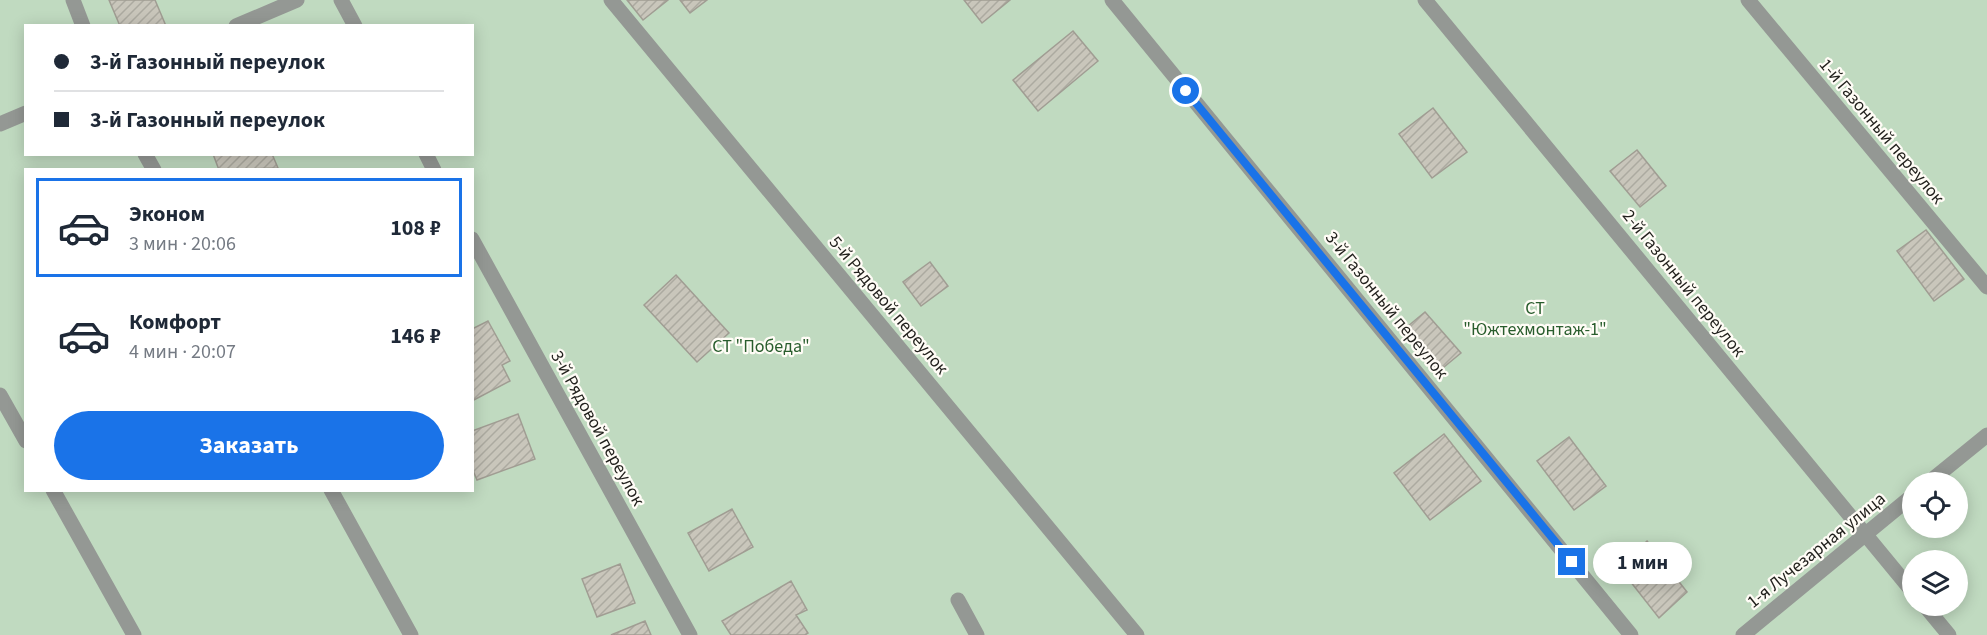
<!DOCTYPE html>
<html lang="ru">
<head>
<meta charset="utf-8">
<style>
  :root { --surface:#fff; --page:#f2f2f3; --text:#1f2937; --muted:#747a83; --line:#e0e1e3; --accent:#1a73e8 }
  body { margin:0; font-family:"Source Sans 3",sans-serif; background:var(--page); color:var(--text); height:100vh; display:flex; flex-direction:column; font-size:22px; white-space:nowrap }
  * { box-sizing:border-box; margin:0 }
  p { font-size:20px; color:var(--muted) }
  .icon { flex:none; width:33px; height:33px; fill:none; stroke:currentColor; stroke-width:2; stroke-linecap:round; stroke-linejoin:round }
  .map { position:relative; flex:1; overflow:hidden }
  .panel { position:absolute; left:24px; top:168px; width:450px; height:324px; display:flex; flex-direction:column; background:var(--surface); border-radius:0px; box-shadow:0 3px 15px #0003 }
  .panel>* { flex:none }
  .top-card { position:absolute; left:24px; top:24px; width:450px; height:132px; border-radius:0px; box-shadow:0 3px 15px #0003; display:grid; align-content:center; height:132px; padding:0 30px; background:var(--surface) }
  .controls { position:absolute; left:1902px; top:472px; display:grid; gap:12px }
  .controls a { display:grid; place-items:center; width:66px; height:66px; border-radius:50%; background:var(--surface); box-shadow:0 3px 15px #0003; font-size:30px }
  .end { position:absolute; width:27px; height:27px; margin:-14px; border:8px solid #1a73e8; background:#fff; box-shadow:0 0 0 3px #fff }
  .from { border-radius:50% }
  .bubble { position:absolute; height:42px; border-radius:21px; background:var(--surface); box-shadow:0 3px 15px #0003; font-size:20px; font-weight:700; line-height:42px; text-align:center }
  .top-card b { display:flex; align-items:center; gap:21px; height:57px; font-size:22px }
  .top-card b+b { border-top:2px solid var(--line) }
  .top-card i { width:15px; height:15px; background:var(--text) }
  ul { padding:10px 0 0; list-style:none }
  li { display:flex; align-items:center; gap:18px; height:99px; margin:0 12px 9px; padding:0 18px; border:3px solid transparent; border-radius:0px }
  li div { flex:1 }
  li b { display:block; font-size:22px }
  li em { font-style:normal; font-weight:700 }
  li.selected { border-color:var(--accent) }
  li>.icon { width:54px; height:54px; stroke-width:1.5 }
  .cta { display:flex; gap:12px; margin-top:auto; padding:12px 30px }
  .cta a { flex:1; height:69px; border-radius:36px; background:var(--accent); color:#fff; font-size:24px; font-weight:700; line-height:69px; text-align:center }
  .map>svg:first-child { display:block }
  .garden { fill:#c0dac0; fill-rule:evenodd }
  .building { fill:url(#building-hatch); stroke:#a09d93; stroke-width:1.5 }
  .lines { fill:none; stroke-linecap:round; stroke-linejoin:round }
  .lane { stroke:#949894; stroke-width:15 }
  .route { stroke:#1a73e8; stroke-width:8 }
  .labels { text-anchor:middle; stroke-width:4.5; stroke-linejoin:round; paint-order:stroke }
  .street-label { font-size:18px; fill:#201f1b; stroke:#fffcf6 }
  .park-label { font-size:18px; fill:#295d2d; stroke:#fffcf6 }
</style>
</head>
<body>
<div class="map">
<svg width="1987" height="635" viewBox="0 0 1987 635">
  <defs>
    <pattern id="building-hatch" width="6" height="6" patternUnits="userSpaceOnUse" patternTransform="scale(1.5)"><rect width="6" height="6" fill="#c9c6bb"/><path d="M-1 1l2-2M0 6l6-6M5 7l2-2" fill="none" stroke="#acaaa0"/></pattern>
  </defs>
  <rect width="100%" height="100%" fill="#f3efe4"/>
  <path class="garden" d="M 0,0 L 1987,0 L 1987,635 L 0,635 ZM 26,26 L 472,26 L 472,154 L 26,154 ZM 26,170 L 472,170 L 472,490 L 26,490 ZM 1912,483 L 1958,483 L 1958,528 L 1912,528 ZM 1912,561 L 1958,561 L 1958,606 L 1912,606 Z"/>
  <path class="building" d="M 109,0 L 155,0 L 166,26 L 120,26 Z
    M 627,0 L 668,0 L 643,20 Z
    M 680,0 L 707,0 L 690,13 Z
    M 964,0 L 1010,0 L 982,23 Z
    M 1073,31 L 1098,61 L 1038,111 L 1013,80 Z
    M 1433,108 L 1467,152 L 1432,178 L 1399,134 Z
    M 1637,150 L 1666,186 L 1640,207 L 1610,171 Z
    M 213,154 L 272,154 L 278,168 L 219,170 Z
    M 1926,230 L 1964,279 L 1934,301 L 1897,251 Z
    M 930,262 L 948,286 L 921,306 L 903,282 Z
    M 676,275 L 729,333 L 697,362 L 644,305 Z
    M 1425,312 L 1461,353 L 1438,372 L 1402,331 Z
    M 488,321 L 510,361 L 502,365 L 510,381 L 472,401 L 472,329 Z
    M 518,414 L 535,459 L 477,480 L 472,468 L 472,431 Z
    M 1444,434 L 1481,481 L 1430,520 L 1394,473 Z
    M 1569,437 L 1606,486 L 1574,510 L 1537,461 Z
    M 732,509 L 753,547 L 709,571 L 688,533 Z
    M 1647,541 L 1687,592 L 1659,618 L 1619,567 Z
    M 620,564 L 635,603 L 597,617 L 582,579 Z
    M 791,581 L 807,610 L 796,615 L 808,633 L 805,635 L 731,635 L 722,621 Z
    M 645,621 L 651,635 L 611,635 Z"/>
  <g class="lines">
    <path class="lane" d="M 73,0 L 83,26
      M 341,0 L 355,26
      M 611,0 L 1137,635
      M 1112,0 L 1631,635
      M 1425,0 L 1912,591
      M 1748,0 L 1987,287
      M 236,26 L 297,0
      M 0,124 L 26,113
      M 145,154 L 154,170
      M 426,154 L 434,170
      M 472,239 L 690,635
      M 0,395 L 26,441
      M 1928,483 L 1987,435
      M 53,490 L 134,635
      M 331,490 L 411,635
      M 958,600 L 977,635
      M 1925,606 L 1949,635
      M 1743,635 L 1912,496"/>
  </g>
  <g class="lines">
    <path class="route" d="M 1186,91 L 1572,562"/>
  </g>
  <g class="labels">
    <g class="street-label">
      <text transform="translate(1882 131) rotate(50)" y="6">1-й Газонный переулок</text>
      <text transform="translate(1684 283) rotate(51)" y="6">2-й Газонный переулок</text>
      <text transform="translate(889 305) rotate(50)" y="6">5-й Рядовой переулок</text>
      <text transform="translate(1387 305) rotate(51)" y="6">3-й Газонный переулок</text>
      <text transform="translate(598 428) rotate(61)" y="6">3-й Рядовой переулок</text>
      <text transform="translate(1816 550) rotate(-39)" y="6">1-я Лучезарная улица</text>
    </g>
    <g class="park-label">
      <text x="1535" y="314">СТ<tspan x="1535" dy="21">"Южтехмонтаж-1"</tspan></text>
      <text x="761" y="352">СТ "Победа"</text>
    </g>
  </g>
</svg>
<div class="controls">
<a><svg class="icon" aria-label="locate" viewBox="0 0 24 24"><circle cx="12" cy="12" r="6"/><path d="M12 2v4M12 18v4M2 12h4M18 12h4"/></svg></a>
<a><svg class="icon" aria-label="layers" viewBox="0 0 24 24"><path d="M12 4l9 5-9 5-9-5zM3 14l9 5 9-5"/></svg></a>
</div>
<i class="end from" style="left:1186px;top:91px"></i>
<i class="end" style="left:1572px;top:562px"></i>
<div class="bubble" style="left:1593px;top:542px;width:99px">1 мин</div>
<div class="top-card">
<b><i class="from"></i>3-й Газонный переулок</b>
<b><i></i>3-й Газонный переулок</b>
</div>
<section class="panel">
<ul>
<li class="selected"><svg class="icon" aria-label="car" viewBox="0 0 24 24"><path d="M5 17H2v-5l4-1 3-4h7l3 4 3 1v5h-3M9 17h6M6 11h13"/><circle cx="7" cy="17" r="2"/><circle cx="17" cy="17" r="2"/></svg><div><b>Эконом</b><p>3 мин · 20:06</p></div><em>108 ₽</em></li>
<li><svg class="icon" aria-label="car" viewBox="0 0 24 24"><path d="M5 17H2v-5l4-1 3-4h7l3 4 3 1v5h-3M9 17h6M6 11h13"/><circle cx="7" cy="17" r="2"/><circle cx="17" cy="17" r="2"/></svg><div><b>Комфорт</b><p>4 мин · 20:07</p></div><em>146 ₽</em></li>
</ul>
<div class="cta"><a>Заказать</a></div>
</section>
</div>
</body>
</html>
